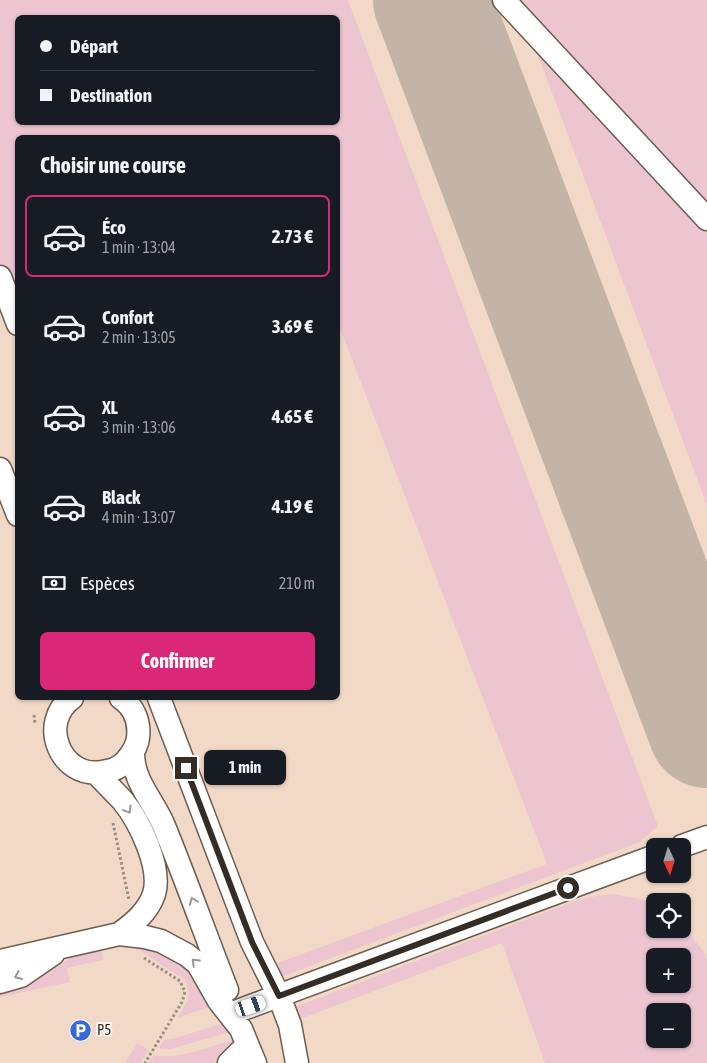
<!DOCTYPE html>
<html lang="fr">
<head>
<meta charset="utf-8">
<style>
  :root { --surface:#171b24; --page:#20242c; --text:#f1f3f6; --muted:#9ea1a6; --line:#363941; --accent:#db2777 }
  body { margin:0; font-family:"Asap Condensed",sans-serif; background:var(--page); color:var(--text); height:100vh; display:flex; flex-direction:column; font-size:19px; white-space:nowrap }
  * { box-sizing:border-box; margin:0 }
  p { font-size:16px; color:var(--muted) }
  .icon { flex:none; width:28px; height:28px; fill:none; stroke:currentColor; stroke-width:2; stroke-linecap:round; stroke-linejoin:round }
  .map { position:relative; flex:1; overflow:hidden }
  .drawer { position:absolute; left:15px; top:135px; width:325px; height:565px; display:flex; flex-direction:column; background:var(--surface); border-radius:8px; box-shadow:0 1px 4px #0004 }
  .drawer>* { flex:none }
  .banner { position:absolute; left:15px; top:15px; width:325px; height:110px; border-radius:8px; box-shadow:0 1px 4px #0004; display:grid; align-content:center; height:110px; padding:0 25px; background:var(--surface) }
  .needle { width:32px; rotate:176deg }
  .controls { position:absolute; left:646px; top:838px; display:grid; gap:10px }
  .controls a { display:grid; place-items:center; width:45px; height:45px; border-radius:8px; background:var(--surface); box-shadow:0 1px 4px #0004; font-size:25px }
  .end { position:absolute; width:22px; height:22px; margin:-11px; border:6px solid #342d27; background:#fff; box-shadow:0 0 0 2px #fff }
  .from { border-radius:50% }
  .bubble { position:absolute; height:35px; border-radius:8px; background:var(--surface); box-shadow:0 1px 4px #0004; font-size:16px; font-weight:700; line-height:35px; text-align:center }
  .car { position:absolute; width:15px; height:30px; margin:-15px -8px; border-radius:6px; box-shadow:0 0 4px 1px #0007; background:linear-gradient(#fff 24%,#345 0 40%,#fff 0 76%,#345 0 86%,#fff 0) }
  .banner b { display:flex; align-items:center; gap:18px; height:48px; font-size:19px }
  .banner b+b { border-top:1px solid var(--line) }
  .banner i { width:12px; height:12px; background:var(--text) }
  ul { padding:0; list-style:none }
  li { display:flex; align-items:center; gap:15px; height:82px; margin:0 10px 8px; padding:0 15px; border:2px solid transparent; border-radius:8px }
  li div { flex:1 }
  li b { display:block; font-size:19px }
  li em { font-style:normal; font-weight:700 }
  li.active { border-color:var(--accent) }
  li>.icon { width:45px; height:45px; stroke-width:1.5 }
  h2 { padding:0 25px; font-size:22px; line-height:60px }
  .pay { display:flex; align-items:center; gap:12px; height:55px; padding:0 25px; font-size:19px }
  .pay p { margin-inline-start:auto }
  .cta { display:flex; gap:10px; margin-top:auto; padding:10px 25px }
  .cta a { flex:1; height:58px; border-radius:8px; background:var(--accent); color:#fff; font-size:20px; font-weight:700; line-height:58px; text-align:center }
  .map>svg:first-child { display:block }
  .built { fill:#f2d9c7; fill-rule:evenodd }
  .green { fill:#ecc5d1; fill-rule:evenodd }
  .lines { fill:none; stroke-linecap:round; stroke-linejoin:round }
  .runway { stroke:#c4b4a8; stroke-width:118 }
  .minor-casing { stroke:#6c5d50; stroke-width:25 }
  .path { stroke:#9a8d83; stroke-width:3; stroke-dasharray:2.5 2.5; stroke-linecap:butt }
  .minor { stroke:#fff; stroke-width:22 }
  .oneway { stroke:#9a9693 }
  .route { stroke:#342d27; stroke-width:6 }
  .labels { text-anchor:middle; stroke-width:4; stroke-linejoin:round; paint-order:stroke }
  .poi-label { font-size:15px; fill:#342d27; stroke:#fdf6f0; text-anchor:start }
</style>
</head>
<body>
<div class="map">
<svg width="707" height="1063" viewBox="0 0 707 1063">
  <rect width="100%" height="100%" fill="#f9e6d8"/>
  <path class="built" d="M 0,0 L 707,0 L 707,1063 L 0,1063 L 0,291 L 18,338 L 18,698 L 338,698 L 338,138 L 18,138 L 17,335 L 0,288 ZM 18,18 L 338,18 L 338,122 L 18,122 ZM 655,846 L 682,846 L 682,874 L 655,874 ZM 655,901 L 682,901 L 682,929 L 655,929 ZM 655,956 L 682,956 L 682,984 L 655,984 ZM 655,1011 L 682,1011 L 682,1039 L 655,1039 Z"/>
  <path class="green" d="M 0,0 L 348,0 L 658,826 L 640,842 L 278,978 L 272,965 L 547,864 L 338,323 L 338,138 L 18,138 L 17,286 L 8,290 L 0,267 ZM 18,18 L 338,18 L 338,122 L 18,122 Z
    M 517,0 L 707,0 L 707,505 L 518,2 Z
    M 612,894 L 640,899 L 655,905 L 655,929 L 682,929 L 683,925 L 703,951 L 707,959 L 707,1063 L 545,1063 L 502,943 L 297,1020 L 292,1008 L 575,901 L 590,897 ZM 655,956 L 682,956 L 682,984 L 655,984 ZM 655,1011 L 682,1011 L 682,1039 L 655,1039 Z
    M 128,943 L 180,956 L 215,1005 L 177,1018 L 188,1000 L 189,992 L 185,980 L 137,949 C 131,942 123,946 115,947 L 114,945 Z
    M 101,948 L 103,960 L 67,968 L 70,982 L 0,997 L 0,992 L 25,985 L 36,980 L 74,956 Z
    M 228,1022 L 233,1031 L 171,1049 L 158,1048 L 165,1039 L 172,1039 Z
    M 236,1039 L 238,1043 L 218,1061 L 214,1063 L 149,1063 L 154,1055 C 178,1061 212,1045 236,1039 Z
    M 137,1043 L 149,1050 L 140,1063 L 125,1063 Z"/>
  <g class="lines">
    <path class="runway" d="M 432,0 L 707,729"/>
    <defs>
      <path id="minor" d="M 504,0 L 707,219
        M 0,277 L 18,324
        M 0,469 L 18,515
        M 72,698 C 38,722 60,779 102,772 C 111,771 120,768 126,761 C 132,754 137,747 138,738 C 140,722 134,707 121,698
        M 159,698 L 252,942 L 279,996 L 290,1025 L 297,1063
        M 133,753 C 133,782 154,801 164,826 C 186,880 206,936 227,990
        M 96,773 C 105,783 115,792 123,801 C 140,822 162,868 154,894 C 148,912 133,924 119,934
        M 682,846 L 707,837
        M 0,961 L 119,934 L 145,937 L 161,941 L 187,955 L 198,964 L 219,1001 L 241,1029 L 255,1063
        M 0,982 L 21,976 L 53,954
        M 235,1012 L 655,856
        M 229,1063 L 240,1052 L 249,1049"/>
    </defs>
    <use href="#minor" class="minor-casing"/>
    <path class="path" d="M 34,715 L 35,723
      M 113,823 L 129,900
      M 144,958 L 180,981 L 185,992 L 182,1002 L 145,1063"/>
    <use href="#minor" class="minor"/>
  </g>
  <defs><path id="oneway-chevron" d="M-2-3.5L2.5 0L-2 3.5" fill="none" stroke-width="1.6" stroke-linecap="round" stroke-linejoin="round" transform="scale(1.25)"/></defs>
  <g class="oneway">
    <use href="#oneway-chevron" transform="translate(128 810) rotate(59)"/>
    <use href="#oneway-chevron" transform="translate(193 901) rotate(-111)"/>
    <use href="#oneway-chevron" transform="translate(195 962) rotate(-136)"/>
    <use href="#oneway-chevron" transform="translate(18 976) rotate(156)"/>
  </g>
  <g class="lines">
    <path class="route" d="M 186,768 L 252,942 L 279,996 L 568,888"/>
  </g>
  <defs>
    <symbol id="parking-disc" viewBox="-11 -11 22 22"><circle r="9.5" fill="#3768d8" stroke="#fdf6f0"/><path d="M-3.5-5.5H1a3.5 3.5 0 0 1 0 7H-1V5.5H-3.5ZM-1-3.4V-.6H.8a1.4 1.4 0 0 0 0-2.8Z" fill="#fff"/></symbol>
  </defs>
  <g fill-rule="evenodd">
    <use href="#parking-disc" x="68" y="1018" width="25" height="25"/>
  </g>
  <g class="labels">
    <g class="poi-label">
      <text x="97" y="1035">P5</text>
    </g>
  </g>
</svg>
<div class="controls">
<a><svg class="needle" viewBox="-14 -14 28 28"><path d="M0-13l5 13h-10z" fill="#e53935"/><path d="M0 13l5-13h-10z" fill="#9ea1a6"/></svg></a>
<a><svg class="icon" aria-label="locate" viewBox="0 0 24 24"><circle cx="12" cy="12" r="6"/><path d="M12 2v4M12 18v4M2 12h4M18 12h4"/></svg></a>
<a>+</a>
<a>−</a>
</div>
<i class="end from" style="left:568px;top:888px"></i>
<i class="end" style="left:186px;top:768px"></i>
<div class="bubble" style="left:204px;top:750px;width:82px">1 min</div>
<i class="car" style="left:251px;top:1006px;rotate:71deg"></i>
<div class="banner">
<b><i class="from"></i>Départ</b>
<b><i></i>Destination</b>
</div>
<section class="drawer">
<h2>Choisir une course</h2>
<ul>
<li class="active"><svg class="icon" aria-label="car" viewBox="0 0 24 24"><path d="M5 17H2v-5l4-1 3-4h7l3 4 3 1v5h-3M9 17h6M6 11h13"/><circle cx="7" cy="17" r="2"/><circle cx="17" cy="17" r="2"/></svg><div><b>Éco</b><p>1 min · 13:04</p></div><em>2.73 €</em></li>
<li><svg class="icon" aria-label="car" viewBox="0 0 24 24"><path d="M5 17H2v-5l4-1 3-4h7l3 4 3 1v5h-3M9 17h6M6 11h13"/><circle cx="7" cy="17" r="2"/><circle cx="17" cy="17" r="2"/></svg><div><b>Confort</b><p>2 min · 13:05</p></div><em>3.69 €</em></li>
<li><svg class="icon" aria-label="car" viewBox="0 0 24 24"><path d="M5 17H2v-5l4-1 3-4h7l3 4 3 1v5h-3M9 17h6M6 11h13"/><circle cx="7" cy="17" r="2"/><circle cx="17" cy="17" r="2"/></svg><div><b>XL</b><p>3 min · 13:06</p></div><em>4.65 €</em></li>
<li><svg class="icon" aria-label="car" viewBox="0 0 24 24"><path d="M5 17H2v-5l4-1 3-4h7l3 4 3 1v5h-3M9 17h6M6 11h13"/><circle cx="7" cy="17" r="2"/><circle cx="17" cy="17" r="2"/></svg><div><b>Black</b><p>4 min · 13:07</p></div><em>4.19 €</em></li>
</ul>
<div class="pay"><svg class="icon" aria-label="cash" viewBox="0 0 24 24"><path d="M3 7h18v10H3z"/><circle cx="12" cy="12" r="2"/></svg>Espèces<p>210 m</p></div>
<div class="cta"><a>Confirmer</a></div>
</section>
</div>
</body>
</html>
